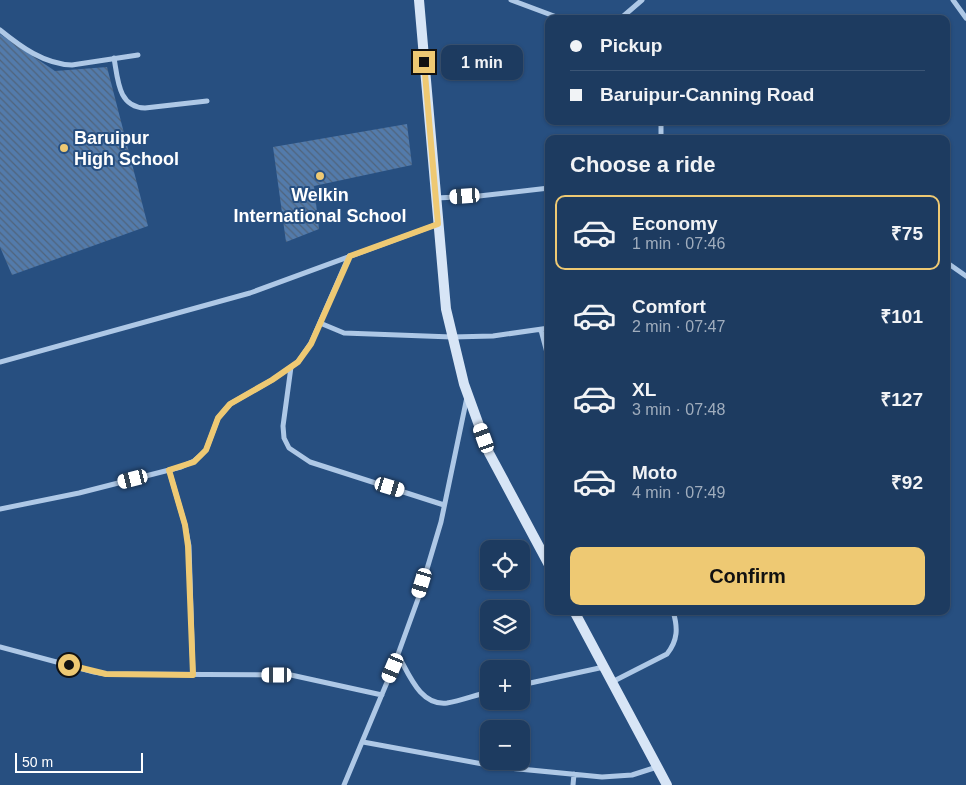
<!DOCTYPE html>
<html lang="en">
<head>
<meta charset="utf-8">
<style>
  :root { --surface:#1d3b60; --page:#2a4669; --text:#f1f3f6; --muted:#a0adbd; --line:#3b5575; --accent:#eec973 }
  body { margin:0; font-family:Arial,sans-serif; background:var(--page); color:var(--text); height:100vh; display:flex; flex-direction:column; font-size:19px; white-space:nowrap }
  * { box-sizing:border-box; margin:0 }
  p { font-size:16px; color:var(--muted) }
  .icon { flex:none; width:28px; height:28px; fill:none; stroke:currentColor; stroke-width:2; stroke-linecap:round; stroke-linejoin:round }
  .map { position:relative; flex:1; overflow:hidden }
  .drawer { position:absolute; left:545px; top:135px; width:405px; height:480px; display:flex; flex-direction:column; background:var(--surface); border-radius:10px; box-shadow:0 1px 4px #0004,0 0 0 1px var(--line) }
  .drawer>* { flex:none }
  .banner { position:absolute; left:545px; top:15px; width:405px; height:110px; border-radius:10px; box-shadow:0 1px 4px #0004,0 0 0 1px var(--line); display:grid; align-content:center; height:110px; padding:0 25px; background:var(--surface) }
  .tools { position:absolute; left:480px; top:540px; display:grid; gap:10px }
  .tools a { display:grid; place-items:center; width:50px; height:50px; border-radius:10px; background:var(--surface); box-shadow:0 1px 4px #0004,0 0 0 1px var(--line); font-size:25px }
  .scale { position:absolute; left:15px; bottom:12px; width:128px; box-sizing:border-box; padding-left:5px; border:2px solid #fff; border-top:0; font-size:14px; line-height:18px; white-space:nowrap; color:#fff; -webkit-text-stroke:4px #274f80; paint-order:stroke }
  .end { position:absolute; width:22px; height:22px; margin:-11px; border:6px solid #eec973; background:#111; box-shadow:0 0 0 2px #111 }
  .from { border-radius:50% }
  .bubble { position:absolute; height:35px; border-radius:10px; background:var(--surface); box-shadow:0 1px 4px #0004,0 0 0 1px var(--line); font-size:16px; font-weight:700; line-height:35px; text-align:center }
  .car { position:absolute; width:15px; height:30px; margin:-15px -8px; border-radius:6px; box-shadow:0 0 4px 1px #0007; background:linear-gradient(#fff 24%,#345 0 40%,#fff 0 76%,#345 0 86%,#fff 0) }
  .banner b { display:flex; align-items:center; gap:18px; height:48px; font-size:19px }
  .banner b+b { border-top:1px solid var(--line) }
  .banner i { width:12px; height:12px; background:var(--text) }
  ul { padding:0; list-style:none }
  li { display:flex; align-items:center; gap:15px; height:75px; margin:0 10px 8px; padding:0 15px; border:2px solid transparent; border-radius:10px }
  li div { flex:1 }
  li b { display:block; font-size:19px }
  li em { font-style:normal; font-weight:700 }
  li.active { border-color:var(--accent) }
  li>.icon { width:45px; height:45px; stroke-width:1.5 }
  h2 { padding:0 25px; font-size:22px; line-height:60px }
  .button { display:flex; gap:10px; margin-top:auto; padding:10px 25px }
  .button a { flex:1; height:58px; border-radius:10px; background:var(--accent); color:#111; font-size:20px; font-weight:700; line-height:58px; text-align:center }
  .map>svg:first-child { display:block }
  .building { fill:url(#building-back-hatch) }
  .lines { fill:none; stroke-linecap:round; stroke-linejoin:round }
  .street { stroke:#aec8e6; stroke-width:5 }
  .secondary { stroke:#d7e5f6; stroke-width:10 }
  .route { stroke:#eec973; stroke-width:6 }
  .poi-dot { fill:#eec973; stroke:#274f80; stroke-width:2 }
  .labels { text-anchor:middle; stroke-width:4; stroke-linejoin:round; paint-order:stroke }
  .poi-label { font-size:18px; font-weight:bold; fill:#fff; stroke:#274f80; text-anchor:start }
</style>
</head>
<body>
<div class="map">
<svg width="966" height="785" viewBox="0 0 966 785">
  <defs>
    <pattern id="building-back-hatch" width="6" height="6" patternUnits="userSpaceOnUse" patternTransform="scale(1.25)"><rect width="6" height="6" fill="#537bab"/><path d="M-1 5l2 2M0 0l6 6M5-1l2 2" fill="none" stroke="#50647c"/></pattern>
  </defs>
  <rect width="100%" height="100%" fill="#274f80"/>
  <path class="building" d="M 0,34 L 55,71 L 107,67 L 148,226 L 12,275 L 0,247 Z
    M 407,124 L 412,165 L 314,186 L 319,229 L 286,242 L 273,147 Z"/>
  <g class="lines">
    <path class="street" d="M 511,0 L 562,19
      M 953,0 L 966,18
      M 620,19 L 642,0
      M 0,30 C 21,47 44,64 72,65 L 138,55
      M 114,58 C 118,80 118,107 145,108 L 207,101
      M 661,139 L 661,121
      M 436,198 L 479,196 L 549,188
      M 946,262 L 966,276
      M 320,323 L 344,333 L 452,337 L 493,336 L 549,328
      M 541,330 L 549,360
      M 0,362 L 250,293 L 438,224
      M 291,367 L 283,426 L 284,438 L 289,448 L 310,462 L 444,505
      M 169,470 L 185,525 L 189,546 L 193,675
      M 0,509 L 79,493 L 181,467 L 194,461 L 201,455 L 206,450 L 218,418 L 230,404 L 272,380 L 298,362 L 311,343 L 349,256
      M 0,647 L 94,672 L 106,674 L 291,675 L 382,695
      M 398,655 C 409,674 420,706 447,703 C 461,701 475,695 489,692
      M 612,682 L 667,654 C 678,640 678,628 673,611
      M 521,685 L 604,667
      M 363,742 L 499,767 L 602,777 L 632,775 L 657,767
      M 344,785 L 393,668 L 418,599 L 441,522 L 467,397
      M 573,785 L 574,774"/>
    <path class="secondary" d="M 419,0 L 446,309 L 464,384 L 489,453 L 549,565
      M 574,611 L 667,785"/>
  </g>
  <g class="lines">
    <path class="route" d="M 69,665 L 106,674 L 193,675 L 188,546 L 185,525 L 169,470 L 194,462 L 206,450 L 218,418 L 230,404 L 272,380 L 298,362 L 311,344 L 350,256 L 438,224 L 424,62"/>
  </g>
  <g class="poi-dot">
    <circle cx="64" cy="148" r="5"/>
    <circle cx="320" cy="176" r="5"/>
  </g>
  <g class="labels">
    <g class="poi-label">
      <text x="74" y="144">Baruipur<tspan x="74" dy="21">High School</tspan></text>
      <text x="320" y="201" text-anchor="middle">Welkin<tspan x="320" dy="21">International School</tspan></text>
    </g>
  </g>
</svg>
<div class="tools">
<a><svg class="icon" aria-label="locate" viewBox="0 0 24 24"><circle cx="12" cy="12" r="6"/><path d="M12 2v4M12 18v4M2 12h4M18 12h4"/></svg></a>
<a><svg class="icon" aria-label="layers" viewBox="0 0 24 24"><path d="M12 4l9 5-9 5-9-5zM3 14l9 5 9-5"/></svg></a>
<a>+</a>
<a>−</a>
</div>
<div class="scale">50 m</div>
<i class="end from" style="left:69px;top:665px"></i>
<i class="end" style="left:424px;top:62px"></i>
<div class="bubble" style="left:441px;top:45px;width:82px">1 min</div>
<i class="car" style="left:465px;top:196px;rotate:266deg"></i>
<i class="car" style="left:484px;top:438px;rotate:340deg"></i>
<i class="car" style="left:133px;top:479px;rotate:256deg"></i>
<i class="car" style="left:390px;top:487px;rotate:107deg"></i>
<i class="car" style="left:422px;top:583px;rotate:197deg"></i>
<i class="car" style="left:393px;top:668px;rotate:203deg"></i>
<i class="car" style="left:277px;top:675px;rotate:270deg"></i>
<div class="banner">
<b><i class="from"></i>Pickup</b>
<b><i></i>Baruipur-Canning Road</b>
</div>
<section class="drawer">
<h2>Choose a ride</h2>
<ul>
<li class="active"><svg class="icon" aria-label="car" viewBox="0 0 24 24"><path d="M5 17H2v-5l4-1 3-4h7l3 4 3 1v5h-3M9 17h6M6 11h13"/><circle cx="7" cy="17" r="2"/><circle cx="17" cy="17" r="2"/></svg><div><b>Economy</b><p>1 min · 07:46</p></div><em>₹75</em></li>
<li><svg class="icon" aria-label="car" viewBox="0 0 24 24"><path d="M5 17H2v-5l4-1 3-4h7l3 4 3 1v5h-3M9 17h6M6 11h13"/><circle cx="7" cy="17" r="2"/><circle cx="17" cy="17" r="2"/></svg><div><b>Comfort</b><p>2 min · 07:47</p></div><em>₹101</em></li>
<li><svg class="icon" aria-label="car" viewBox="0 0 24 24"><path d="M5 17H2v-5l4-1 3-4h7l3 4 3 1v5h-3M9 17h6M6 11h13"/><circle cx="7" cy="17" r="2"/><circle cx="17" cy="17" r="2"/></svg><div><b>XL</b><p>3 min · 07:48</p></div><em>₹127</em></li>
<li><svg class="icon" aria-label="car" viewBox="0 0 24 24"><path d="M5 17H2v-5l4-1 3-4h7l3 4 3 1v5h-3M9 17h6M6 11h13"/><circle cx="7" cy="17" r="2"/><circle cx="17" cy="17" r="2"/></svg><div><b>Moto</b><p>4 min · 07:49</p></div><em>₹92</em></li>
</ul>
<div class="button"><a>Confirm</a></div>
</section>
</div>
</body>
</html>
